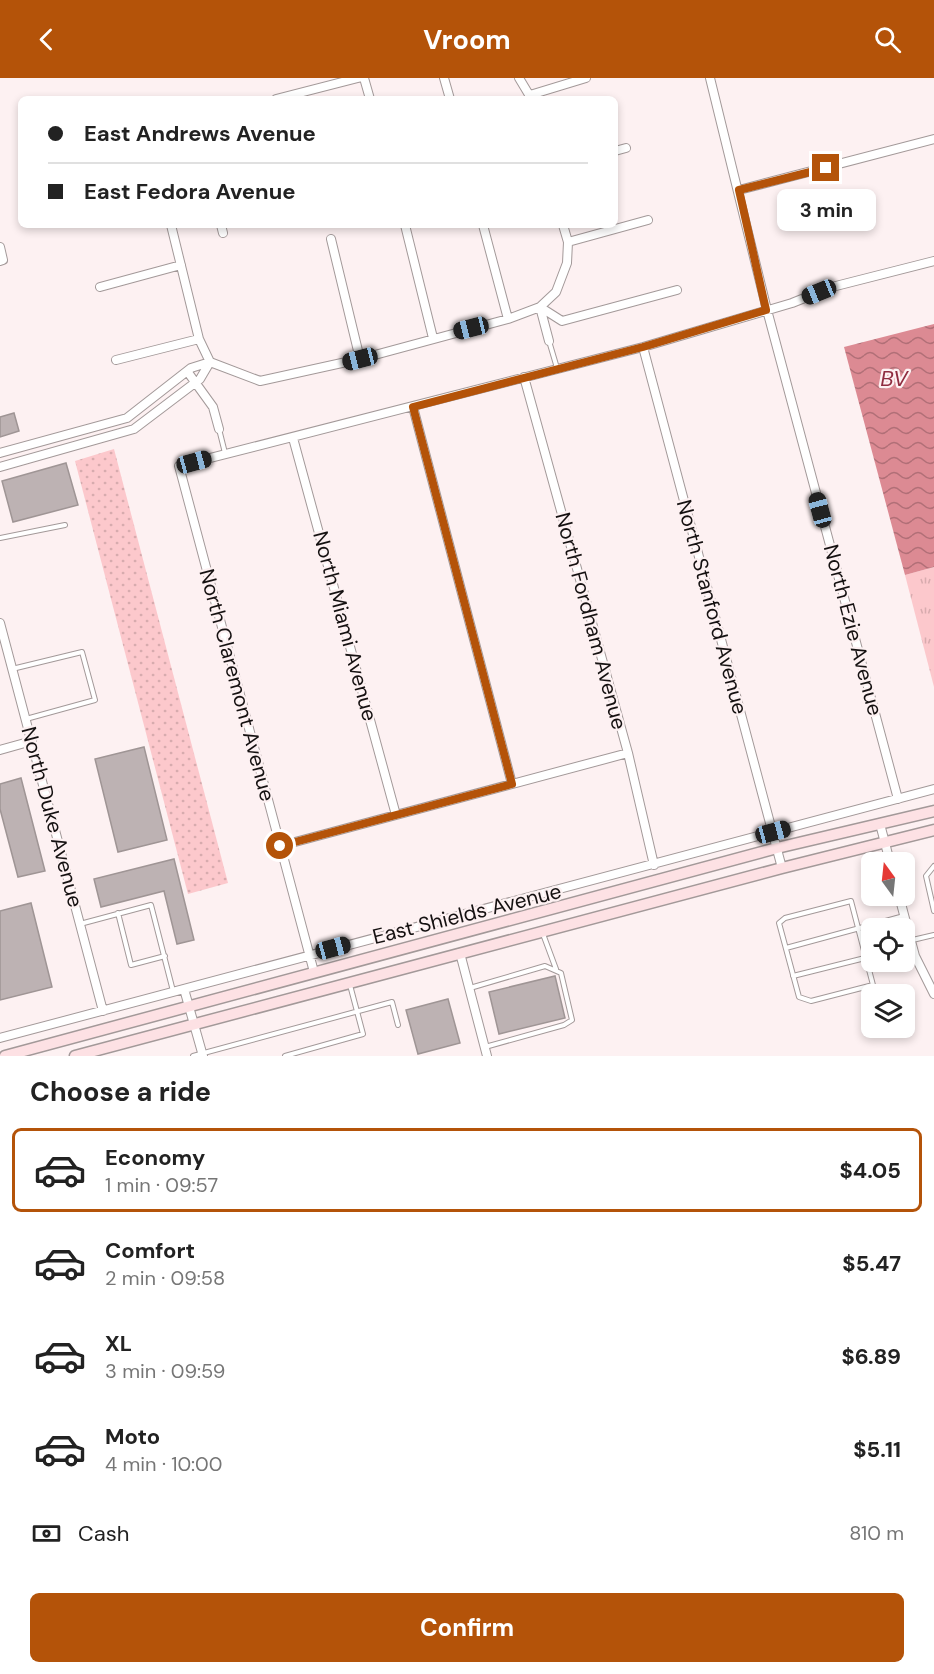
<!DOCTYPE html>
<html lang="en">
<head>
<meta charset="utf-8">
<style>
  :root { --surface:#fff; --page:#f6f6f6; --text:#222; --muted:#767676; --line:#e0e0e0; --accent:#b45309 }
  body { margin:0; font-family:"DM Sans",sans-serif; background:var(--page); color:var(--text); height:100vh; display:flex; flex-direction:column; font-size:22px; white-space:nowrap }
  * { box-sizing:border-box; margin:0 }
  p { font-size:20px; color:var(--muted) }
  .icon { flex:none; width:33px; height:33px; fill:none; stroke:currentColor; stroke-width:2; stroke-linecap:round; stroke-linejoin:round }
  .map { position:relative; height:978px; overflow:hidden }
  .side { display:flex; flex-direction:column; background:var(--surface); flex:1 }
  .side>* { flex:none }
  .guide { position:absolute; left:18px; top:18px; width:600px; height:132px; border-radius:9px; box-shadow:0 3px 9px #0003; display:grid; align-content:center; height:132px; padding:0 30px; background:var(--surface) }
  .needle { width:39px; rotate:345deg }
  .tools { position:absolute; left:861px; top:774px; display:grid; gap:12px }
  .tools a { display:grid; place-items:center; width:54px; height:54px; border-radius:9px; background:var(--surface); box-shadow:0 3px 9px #0003; font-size:30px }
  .end { position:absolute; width:27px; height:27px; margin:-14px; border:8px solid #b45309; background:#fff; box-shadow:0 0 0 3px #fff }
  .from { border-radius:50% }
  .bubble { position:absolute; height:42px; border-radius:9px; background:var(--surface); box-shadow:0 3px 9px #0003; font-size:20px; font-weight:700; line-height:42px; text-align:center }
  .car { position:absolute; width:18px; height:36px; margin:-18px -9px; border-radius:8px; box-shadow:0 0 4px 2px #0007; background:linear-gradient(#222 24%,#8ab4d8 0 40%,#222 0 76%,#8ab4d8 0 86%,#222 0) }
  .guide b { display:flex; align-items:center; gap:21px; height:57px; font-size:22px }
  .guide b+b { border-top:2px solid var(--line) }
  .guide i { width:15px; height:15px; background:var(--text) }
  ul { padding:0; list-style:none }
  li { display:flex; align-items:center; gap:18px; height:84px; margin:0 12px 9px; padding:0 18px; border:3px solid transparent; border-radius:9px }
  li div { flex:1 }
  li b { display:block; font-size:22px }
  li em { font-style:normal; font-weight:700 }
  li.on { border-color:var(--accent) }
  li>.icon { width:54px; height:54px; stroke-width:1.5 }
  h2 { padding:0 30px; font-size:27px; line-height:72px }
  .pay { display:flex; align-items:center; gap:15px; height:66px; padding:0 30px; font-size:22px }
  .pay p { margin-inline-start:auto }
  .button { display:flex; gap:12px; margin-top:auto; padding:12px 30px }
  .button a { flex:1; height:69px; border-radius:9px; background:var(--accent); color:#fff; font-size:24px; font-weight:700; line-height:69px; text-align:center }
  header { display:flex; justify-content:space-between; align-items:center; height:78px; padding:0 30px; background:var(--accent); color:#fff; font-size:27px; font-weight:700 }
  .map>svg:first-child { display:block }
  .grass { fill:url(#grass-dots) }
  .park { fill:url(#park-tufts) }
  .water { fill:url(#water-waves) }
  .building { fill:#bdb2b3; stroke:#9f9595; stroke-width:1.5 }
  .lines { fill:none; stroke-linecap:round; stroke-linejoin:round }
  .lane-casing { stroke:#a39999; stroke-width:6 }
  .street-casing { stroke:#a39999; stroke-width:10 }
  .secondary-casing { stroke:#a39999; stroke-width:13 }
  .lane { stroke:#fff; stroke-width:4 }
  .street { stroke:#fff; stroke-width:8 }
  .secondary { stroke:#fde1e4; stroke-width:10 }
  .route { stroke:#b45309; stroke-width:8 }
  .labels { text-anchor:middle; stroke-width:4.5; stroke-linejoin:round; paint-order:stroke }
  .street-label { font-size:21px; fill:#151111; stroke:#fdf1f2 }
  .water-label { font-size:22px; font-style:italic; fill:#8f2d40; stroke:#fdf1f2 }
</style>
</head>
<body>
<header><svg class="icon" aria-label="back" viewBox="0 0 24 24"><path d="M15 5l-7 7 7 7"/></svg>Vroom<svg class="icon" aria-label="search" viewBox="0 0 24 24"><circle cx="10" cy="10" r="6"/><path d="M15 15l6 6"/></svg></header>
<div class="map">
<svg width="934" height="978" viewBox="0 0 934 978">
  <defs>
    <pattern id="grass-dots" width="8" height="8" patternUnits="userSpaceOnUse" patternTransform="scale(1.5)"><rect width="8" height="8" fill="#fcc8cc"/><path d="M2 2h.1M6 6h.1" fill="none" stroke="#d7abae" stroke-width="1.8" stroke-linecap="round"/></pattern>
    <pattern id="park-tufts" width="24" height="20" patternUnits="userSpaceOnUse" patternTransform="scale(1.5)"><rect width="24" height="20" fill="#fcc8cc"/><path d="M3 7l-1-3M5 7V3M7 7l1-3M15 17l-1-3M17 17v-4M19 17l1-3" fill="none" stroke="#d7abae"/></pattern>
    <pattern id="water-waves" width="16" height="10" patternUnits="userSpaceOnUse" patternTransform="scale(1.5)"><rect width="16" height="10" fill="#dc8a93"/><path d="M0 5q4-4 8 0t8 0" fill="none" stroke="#b16f77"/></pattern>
  </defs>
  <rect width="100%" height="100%" fill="#fdf1f2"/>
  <path class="grass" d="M 114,371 L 228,805 L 188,816 L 75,383 Z"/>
  <path class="park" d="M 934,489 L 934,609 L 905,497 Z"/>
  <path class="water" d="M 934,246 L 934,489 L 905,497 L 844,269 Z"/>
  <path class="building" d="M 14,335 L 19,353 L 0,359 L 0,339 Z
    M 66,385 L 78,427 L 13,444 L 2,403 Z
    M 144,669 L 167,762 L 118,774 L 95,681 Z
    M 21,700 L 45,793 L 18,799 L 0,731 L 0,706 Z
    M 174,781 L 194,862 L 177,866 L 164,813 L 101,829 L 94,801 Z
    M 31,825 L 52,909 L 0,922 L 0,833 Z
    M 555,898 L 565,940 L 499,956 L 489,914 Z
    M 448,921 L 460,965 L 418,976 L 406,932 Z"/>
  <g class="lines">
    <defs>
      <path id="lane" d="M 549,263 L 557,290
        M 219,351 L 225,375
        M 0,460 L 65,447
        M 12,591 L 82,574 L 95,622 L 26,641
        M 934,788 L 926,798 L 934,833
        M 851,823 L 873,907 L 811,923 L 799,919 L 779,845 L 785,840 Z
        M 118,835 L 131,887 L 165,878
        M 80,846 L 151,827 L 173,913
        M 543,856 L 556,891
        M 904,864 L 934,857
        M 786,870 L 904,838
        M 865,875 L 872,873
        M 793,898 L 865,880
        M 470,910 L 545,888 L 561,895 L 572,942 L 564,947 L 485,969
        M 193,978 L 392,924 L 398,947
        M 285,978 L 363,956 L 350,907"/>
      <path id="street" d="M 364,0 L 370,21
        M 444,0 L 450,21
        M 519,0 L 531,20
        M 710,0 L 767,232 L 898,721
        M 530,17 L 586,0
        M 276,21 L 358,0
        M 615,73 L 626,70
        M 739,112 L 934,61
        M 171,147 L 199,261 L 210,284 L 260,303 L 360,281 L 508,241 L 540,229 L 556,214 L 567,185 L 568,164 L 563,147
        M 221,147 L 223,155
        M 405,147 L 433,260
        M 483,147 L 508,241
        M 331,161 L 360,281
        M 568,164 L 648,142
        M 0,169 L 3,182 L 0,183
        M 100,209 L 181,187
        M 540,229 L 562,243 L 677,212
        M 540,229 L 549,263
        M 643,269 L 782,790
        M 116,282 L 199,261
        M 187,293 L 213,329 L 219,351
        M 524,299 L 628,675 L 654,787
        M 413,329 L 512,706
        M 293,360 L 396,737
        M 0,375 L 127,340 L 191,290 L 210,284
        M 0,389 L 134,351 L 200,301 L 210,284
        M 0,545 L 103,933
        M 0,672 L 32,663
        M 880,746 L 890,784
        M 280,768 L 628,675
        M 899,818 L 915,878 L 934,916
        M 460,875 L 487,978
        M 314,894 L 179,388 L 643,269 L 792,225 L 832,209 L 934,183
        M 184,911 L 203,978
        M 0,960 L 934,711"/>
      <path id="secondary" d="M 5,978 L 777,770 L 934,733
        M 75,978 L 782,790 L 934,752"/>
    </defs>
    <use href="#lane" class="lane-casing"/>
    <use href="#street" class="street-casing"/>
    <use href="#secondary" class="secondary-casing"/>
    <use href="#lane" class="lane"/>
    <use href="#street" class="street"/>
    <use href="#secondary" class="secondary"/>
  </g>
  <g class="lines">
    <path class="route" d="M 280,768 L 512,706 L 413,329 L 643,269 L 766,232 L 739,112 L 826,90"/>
  </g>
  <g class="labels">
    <g class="street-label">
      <text transform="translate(712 529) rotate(75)" y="7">North Stanford Avenue</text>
      <text transform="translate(591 543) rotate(75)" y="7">North Fordham Avenue</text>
      <text transform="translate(345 548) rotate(75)" y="7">North Miami Avenue</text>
      <text transform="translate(853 552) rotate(75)" y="7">North Ezie Avenue</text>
      <text transform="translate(237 607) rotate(75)" y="7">North Claremont Avenue</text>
      <text transform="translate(52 739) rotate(75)" y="7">North Duke Avenue</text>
      <text transform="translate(467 836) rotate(-14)" y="7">East Shields Avenue</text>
    </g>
    <g class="water-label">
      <text x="894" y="308">BV</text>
    </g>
  </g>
</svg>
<div class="tools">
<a><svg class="needle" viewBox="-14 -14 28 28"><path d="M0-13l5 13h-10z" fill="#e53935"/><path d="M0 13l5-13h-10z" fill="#767676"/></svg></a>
<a><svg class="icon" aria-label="locate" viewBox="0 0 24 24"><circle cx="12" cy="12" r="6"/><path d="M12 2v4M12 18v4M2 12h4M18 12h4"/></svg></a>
<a><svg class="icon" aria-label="layers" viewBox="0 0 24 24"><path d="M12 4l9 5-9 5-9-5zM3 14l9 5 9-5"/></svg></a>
</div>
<i class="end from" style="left:280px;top:768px"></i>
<i class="end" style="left:826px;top:90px"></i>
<div class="bubble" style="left:777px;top:111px;width:99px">3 min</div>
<i class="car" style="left:819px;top:214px;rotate:248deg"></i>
<i class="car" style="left:471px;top:250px;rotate:256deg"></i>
<i class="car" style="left:360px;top:281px;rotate:256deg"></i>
<i class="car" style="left:194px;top:384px;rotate:75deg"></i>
<i class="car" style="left:820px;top:432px;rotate:345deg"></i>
<i class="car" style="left:773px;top:754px;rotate:75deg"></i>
<i class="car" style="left:333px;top:870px;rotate:75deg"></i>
<div class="guide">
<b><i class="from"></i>East Andrews Avenue</b>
<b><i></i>East Fedora Avenue</b>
</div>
</div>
<section class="side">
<h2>Choose a ride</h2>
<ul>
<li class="on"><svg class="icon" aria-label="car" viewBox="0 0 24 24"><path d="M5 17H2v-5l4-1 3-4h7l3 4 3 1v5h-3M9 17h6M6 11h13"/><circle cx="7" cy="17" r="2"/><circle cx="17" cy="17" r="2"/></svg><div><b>Economy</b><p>1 min · 09:57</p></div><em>$4.05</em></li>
<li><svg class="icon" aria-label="car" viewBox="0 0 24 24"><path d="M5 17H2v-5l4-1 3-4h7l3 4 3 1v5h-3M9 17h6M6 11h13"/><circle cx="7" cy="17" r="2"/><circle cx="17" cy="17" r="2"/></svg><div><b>Comfort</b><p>2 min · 09:58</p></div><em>$5.47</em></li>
<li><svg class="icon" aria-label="car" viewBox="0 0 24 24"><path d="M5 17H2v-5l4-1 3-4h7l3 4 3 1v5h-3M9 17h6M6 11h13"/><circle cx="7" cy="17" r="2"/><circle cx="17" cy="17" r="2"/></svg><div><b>XL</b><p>3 min · 09:59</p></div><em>$6.89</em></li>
<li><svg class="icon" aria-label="car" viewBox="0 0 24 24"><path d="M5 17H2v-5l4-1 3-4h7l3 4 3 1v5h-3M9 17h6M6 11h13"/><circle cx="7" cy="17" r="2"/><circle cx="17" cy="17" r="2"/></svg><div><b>Moto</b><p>4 min · 10:00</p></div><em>$5.11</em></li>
</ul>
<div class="pay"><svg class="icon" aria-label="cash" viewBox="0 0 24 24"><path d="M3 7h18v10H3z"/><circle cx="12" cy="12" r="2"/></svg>Cash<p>810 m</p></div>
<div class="button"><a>Confirm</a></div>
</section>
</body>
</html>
